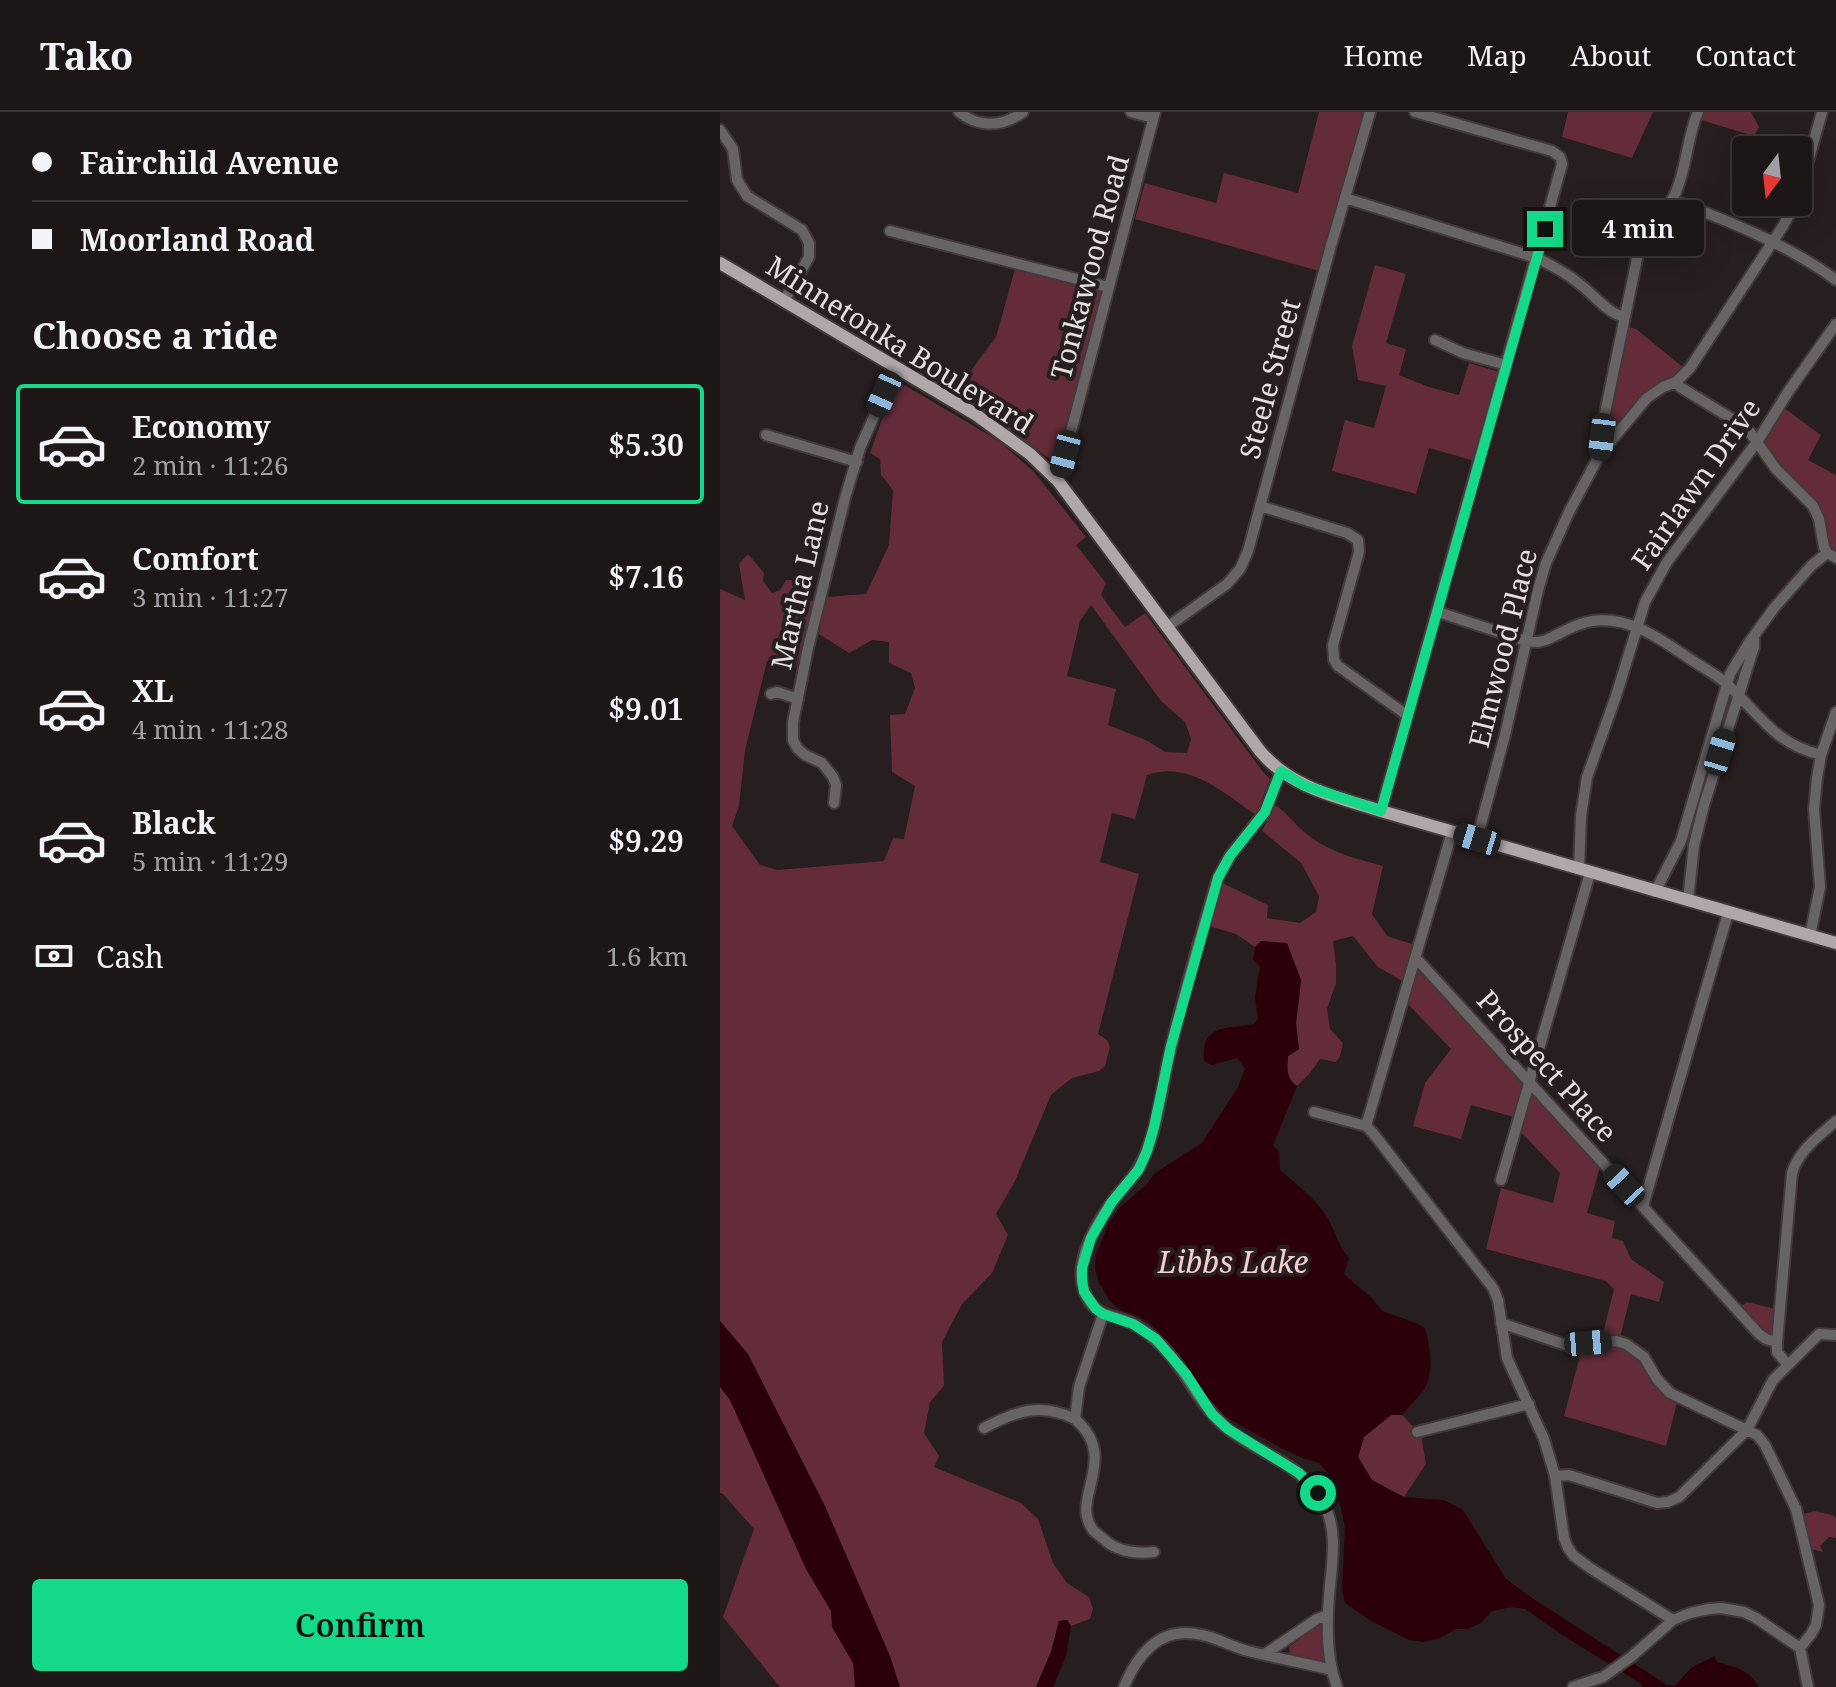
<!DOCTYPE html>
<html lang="en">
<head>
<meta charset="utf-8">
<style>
  :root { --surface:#1c1617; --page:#292324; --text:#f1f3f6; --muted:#a09fa1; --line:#3a3536; --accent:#14d989 }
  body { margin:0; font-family:"Noto Serif",serif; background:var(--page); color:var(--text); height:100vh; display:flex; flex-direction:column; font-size:30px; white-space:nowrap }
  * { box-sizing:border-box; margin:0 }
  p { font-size:26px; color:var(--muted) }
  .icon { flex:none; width:44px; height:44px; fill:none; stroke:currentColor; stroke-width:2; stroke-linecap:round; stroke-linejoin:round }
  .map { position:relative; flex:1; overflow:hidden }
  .side { display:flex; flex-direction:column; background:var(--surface); width:720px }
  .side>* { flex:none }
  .top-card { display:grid; align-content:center; height:176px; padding:0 32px; background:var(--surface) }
  .needle { width:52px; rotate:195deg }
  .fabs { position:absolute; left:1012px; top:24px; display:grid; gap:16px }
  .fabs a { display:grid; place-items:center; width:80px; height:80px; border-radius:8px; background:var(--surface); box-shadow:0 8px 32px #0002,0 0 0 2px var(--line); font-size:40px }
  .end { position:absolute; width:36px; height:36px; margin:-18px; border:10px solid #14d989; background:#111; box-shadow:0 0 0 4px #111 }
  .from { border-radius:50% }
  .bubble { position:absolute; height:56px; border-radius:8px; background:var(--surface); box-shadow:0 8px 32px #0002,0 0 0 2px var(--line); font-size:26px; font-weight:600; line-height:56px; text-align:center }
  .car { position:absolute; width:24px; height:48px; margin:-24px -12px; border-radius:10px; box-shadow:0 0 6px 2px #0007; background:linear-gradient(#222 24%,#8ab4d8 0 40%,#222 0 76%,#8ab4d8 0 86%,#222 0) }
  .top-card b { display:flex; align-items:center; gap:28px; height:76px; font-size:30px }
  .top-card b+b { border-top:2px solid var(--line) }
  .top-card i { width:20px; height:20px; background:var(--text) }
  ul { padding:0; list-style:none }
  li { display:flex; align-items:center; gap:24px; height:120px; margin:0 16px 12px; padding:0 16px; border:4px solid transparent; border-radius:8px }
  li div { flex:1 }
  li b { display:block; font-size:30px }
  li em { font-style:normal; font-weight:600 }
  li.active { border-color:var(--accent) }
  li>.icon { width:72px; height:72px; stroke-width:1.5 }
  h2 { padding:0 32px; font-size:36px; line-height:96px }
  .pay { display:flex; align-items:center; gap:20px; height:88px; padding:0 32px; font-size:30px }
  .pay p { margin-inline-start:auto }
  .cta { display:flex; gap:16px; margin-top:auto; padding:16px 32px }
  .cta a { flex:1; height:92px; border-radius:8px; background:var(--accent); color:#111; font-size:32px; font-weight:600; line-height:92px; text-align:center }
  header { display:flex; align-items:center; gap:48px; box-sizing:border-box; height:112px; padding:0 40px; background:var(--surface); border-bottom:2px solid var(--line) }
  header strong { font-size:38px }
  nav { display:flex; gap:44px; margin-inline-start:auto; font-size:28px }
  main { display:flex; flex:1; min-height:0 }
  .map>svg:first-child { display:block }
  .green { fill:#632c38; fill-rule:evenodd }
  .water { fill:#2c000b }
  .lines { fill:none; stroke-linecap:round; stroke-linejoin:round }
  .minor-casing { stroke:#41393a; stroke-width:14 }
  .major-casing { stroke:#41393a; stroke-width:16 }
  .minor { stroke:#686364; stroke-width:10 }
  .major { stroke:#b0a7a9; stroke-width:12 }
  .route { stroke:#14d989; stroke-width:10 }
  .labels { text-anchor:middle; stroke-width:8; stroke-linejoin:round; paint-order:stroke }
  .street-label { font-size:28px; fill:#e6e0e1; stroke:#261e1f }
  .water-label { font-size:30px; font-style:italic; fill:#f9ccd3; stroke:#261e1f }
</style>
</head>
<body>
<header>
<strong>Tako</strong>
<nav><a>Home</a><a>Map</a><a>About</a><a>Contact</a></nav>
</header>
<main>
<section class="side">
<div class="top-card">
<b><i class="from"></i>Fairchild Avenue</b>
<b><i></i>Moorland Road</b>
</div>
<h2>Choose a ride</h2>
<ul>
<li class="active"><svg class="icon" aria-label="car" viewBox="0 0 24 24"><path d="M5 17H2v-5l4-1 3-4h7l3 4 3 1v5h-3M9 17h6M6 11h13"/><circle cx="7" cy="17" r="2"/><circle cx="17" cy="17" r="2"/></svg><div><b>Economy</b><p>2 min · 11:26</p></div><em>$5.30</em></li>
<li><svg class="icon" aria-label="car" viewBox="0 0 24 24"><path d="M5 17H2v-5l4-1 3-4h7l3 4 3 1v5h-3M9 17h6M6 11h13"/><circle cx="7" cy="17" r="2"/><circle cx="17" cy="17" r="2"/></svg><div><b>Comfort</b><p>3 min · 11:27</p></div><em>$7.16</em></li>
<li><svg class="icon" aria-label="car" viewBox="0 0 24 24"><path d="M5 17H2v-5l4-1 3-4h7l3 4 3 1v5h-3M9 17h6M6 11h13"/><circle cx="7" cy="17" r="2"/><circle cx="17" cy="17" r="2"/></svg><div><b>XL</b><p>4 min · 11:28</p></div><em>$9.01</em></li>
<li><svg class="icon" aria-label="car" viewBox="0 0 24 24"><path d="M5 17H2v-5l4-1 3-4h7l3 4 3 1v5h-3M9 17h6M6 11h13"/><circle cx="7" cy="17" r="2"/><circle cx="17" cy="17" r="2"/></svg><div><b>Black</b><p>5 min · 11:29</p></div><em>$9.29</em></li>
</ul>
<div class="pay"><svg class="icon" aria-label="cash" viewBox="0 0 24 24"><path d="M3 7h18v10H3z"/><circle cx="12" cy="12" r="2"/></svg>Cash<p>1.6 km</p></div>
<div class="cta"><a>Confirm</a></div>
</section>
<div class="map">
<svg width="1116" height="1575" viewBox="0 0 1116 1575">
  <rect width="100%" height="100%" fill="#261e1f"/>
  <path class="green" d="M 599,0 L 644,0 L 599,159 L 415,107 L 425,71 L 496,91 L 504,61 L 578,81 Z
    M 848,0 L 933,0 L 912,46 L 842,25 Z
    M 985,0 L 1031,0 L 1039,15 L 1034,24 L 981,8 Z
    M 655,153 L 686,162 L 666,231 L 686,237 L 679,263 L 709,275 L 739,283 L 749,251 L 779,260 L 755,349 L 709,336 L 696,382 L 612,359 L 625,308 L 654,316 L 666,274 L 638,268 L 632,234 Z
    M 295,157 L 380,180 L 382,183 L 339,343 L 335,347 L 330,347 L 235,280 L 276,225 Z
    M 908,215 L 916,217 L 964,256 L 883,331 Z
    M 176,268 L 279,329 L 314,360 L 366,425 L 356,433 L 386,471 L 381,483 L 405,515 L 425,501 L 543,660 L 550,667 L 536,703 C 504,681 468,648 427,663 L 415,707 L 392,701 L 380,750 L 419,762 L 378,922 L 387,928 L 390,935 L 385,954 L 379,959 L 352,966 L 331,983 L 295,1069 L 276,1102 L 288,1123 L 272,1161 L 242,1192 L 222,1230 L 224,1274 L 210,1290 L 204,1321 L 219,1344 L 214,1355 L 301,1391 L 318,1407 L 333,1451 L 347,1471 L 369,1485 L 373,1497 L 370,1507 L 351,1514 L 347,1508 L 339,1509 L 331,1540 L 316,1575 L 60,1575 L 3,1505 L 34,1417 L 3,1382 L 0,1381 L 0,477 L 25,488 L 19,452 L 28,442 L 44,461 L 43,469 L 52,481 L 60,478 L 66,468 L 79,468 L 85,474 L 82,486 L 93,489 L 76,555 L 47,549 L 25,638 L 19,694 L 12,714 L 40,753 L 58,758 L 164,749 L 173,726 L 184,727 L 195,674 L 172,660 L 170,603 L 185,602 L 195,576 L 191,561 L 169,551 L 169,530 L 152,528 L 129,541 L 99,522 L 106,485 L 146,482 L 169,433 L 173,378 L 161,363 L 160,347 L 150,341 ZM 371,493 L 441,589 L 465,610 L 471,627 L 467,641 L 445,640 L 428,629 L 388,613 L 396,577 L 347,564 L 360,509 Z
    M 1064,296 L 1101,323 L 1088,348 L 1116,363 L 1116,441 C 1104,430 1109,414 1102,399 C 1094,382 1075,371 1063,357 C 1056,349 1050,339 1044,331 L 1044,326 Z
    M 555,693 C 568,701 576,714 588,723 C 611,741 635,746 663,754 L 652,802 L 667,824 L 695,833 L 684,870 L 658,855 L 633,824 L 613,829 L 616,852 L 616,871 L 607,897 L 610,917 L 623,931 L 620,944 L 616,950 L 600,947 L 590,961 L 577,974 C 566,967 567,955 568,944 L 579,937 L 576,911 L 581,868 L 541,829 L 535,835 L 516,822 L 489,814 L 500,770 L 548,793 L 547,806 L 580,811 L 596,800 L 599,784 L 581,751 L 542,719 Z
    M 698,857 L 701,857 L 801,968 L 803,974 L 794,1005 L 751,993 L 741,1027 L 693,1014 L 705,971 L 731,937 L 688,892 Z
    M 813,983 L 880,1055 L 867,1101 L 895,1109 L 892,1126 L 903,1129 L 911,1147 L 944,1170 L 939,1190 L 911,1182 L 900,1225 L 882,1225 L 894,1177 L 886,1169 L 766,1137 L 781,1076 L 833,1091 L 840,1061 L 799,1018 L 809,984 Z
    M 1027,1190 L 1055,1197 L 1053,1219 L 1051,1221 L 1047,1222 L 1020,1195 Z
    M 895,1234 C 921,1242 922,1255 936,1275 C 942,1282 950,1286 957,1291 L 946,1334 L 844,1304 L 862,1236 Z
    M 671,1303 L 682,1303 L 701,1323 L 706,1352 L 684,1385 L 652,1368 L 638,1345 L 644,1325 Z
    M 1094,1399 L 1112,1403 L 1116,1406 L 1116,1426 L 1109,1425 L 1100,1434 L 1103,1440 L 1091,1437 L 1083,1402 Z
    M 602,1512 L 604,1514 L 606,1548 L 601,1550 L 570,1542 L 569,1535 L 598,1513 Z"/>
  <path class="water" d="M 541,829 L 567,831 L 581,868 L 576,911 L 579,937 L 568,944 C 567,956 566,967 577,974 L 553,1033 L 559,1040 L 560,1058 C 576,1072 596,1087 607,1105 C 616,1120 617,1132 629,1146 L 624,1162 C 637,1175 654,1185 662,1199 L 696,1211 L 705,1216 C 710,1236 715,1261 703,1279 C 697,1287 688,1295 682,1303 L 671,1303 L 644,1325 L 638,1345 L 652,1368 L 668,1377 L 684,1385 L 724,1388 L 743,1398 L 786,1467 L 812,1486 L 947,1573 L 955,1574 C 960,1569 964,1563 969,1558 C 975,1552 987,1549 994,1544 L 997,1550 C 1015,1555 1030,1558 1039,1575 L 923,1575 L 920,1571 L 844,1524 L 805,1497 L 791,1495 L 772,1499 L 761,1511 L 747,1517 L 736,1517 L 720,1526 L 703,1530 L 689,1528 L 651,1509 L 625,1491 L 622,1478 L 625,1415 L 615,1369 L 599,1351 L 585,1347 L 561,1336 L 506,1305 L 488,1286 L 463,1247 L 433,1214 L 420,1205 L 400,1198 L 390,1189 L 379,1171 L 375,1156 L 376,1142 L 389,1111 L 400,1095 L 427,1072 L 435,1061 L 482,1031 L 518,975 L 525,957 L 521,950 L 517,946 L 492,953 L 484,949 C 481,912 506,917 534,912 L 538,906 L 535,885 L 540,854 L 533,848 L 535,835 Z
    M 0,1209 L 28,1242 L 104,1392 L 170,1544 L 180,1575 L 135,1575 L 133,1551 L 112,1515 L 111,1499 L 86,1457 L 10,1288 L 0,1275 Z
    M 347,1508 L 351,1514 L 346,1544 L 333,1575 L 316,1575 L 331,1540 L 339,1509 Z"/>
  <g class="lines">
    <defs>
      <path id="minor" d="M 239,0 C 258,16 283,15 303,0
        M 411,0 L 433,6
        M 0,18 L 13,37 L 17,68 L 27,84 L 82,118 L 89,131 L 89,145 L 64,189
        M 1078,85 L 1102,0
        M 625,86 L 817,146 C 831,153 845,160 857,170 C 873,181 886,201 905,205
        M 952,88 C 1009,109 1067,132 1116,168
        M 170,119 L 388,175
        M 715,228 L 743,241 L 786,253
        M 956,270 L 960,275 L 1027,316 L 1056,357 L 1093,394 L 1099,407 L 1104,435 L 1107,441 L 1116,446
        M 46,323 L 137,350
        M 880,342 L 927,286 L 943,275 L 956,270 L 970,256 L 1063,114 L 1076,90
        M 338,369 L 435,0
        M 540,394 L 627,421 L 638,428 L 639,440 L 613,533 L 614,548 L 618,554 L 688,604
        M 718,500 L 806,529 L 818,530 L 826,528 C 840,522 856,511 872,509 C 910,503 943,529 973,549 C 985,557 999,564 1009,574 C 1041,604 1054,631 1101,643
        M 447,515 L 507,472 L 520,457 L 528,439 L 610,137 L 650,0
        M 51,582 L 57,580 L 78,587
        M 561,659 L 545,700 L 510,744 L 498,766 C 481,822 465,878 451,935 C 442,971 437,1026 418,1057 C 411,1069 400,1079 392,1090 C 373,1116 348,1160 370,1190 C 378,1202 389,1203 401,1207 C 413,1211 423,1217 432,1225 C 463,1250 475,1288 504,1314 C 537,1342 581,1350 603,1390 C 622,1425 608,1466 608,1503 C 607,1526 609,1554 617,1575
        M 114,691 L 116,673 L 113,665 L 102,651 L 85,643 L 78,637 L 73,628 L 73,610 L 88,536 L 125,386 L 140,336 L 176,255
        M 661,699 L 842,52 L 840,45 L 832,39 L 695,0
        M 757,727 L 785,623 L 818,478 L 826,451 L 849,400 L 879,344 L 884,306 L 920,132 C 927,111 948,100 956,80 C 967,54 967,25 978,0
        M 859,757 L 861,704 L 867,665 L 896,584 L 925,490 L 947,450 L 1037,330 L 1068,280 L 1116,212
        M 935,780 L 961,729 L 1010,562 L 1028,532 L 1054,496 L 1091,454 L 1107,441
        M 968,789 L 974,733 L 984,693 L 1034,535 L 1034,525
        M 1090,824 L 1100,775 L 1094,697 L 1097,666 L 1101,643 L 1116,600
        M 696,846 L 1039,1222 L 1046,1227 L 1057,1230
        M 594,1000 L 646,1014 L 653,1021 L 773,1176 L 778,1188 L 787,1246 L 824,1327 L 835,1364 L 844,1426 L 848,1436 L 854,1444 L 870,1456 L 953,1508
        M 646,1014 L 732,720
        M 781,1068 L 870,761
        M 923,1094 L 1008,801
        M 383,1202 L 359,1275 L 355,1307 C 401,1347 349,1386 373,1418 C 376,1422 383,1426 387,1430 C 400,1440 419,1442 434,1440
        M 781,1211 L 846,1233 L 896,1229 L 906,1232 L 924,1245 L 937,1267 L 950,1281 L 1037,1323 L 1045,1333 L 1076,1397 L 1099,1493 L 1096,1513 L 1091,1522 L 1080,1536
        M 1067,1252 L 1057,1240 L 1057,1230 L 1072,1061 C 1079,1038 1099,1024 1116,1009
        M 264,1316 C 296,1299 321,1290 355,1307
        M 697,1320 L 809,1292
        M 835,1364 L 849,1363 L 937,1391 L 948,1390 L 959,1385 L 1027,1318 L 1053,1268 L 1099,1222 L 1116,1223
        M 545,1542 L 597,1507 L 608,1503
        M 404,1575 C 418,1541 441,1513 482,1523 C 498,1526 512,1535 528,1539 C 556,1546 584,1551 612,1558
        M 853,1575 L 883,1565 L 911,1545 L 953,1508 L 970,1501 L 989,1497 L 1001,1496 L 1024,1500 L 1036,1506 L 1080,1536 L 1088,1575"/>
      <path id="major" d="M 0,151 L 255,302 L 310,342 L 338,369 L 540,639 C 571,676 617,685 661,699 L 1116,831"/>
    </defs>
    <use href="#minor" class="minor-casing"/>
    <use href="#major" class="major-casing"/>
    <use href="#minor" class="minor"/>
    <use href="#major" class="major"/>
  </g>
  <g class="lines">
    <path class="route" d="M 598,1381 L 579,1361 L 508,1317 L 492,1302 L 466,1262 L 436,1227 L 413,1212 L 383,1202 L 376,1197 L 364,1180 L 362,1167 L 362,1156 L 371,1126 L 391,1091 L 419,1057 L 427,1039 L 434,1015 L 451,934 L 498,766 L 510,744 L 545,700 L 561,659 L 583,673 L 661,699 L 825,117"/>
  </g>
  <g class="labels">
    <g class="street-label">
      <text transform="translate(370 155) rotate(-75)" y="10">Tonkawood Road</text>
      <text transform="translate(180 233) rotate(32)" y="10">Minnetonka Boulevard</text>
      <text transform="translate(550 267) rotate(-75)" y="10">Steele Street</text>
      <text transform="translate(976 372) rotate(-55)" y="10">Fairlawn Drive</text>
      <text transform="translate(80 473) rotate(-77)" y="10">Martha Lane</text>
      <text transform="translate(783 536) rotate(-76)" y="10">Elmwood Place</text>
      <text transform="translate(827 954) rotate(48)" y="10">Prospect Place</text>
    </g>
    <g class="water-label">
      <text x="513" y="1161">Libbs Lake</text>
    </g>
  </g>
</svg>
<div class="fabs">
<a><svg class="needle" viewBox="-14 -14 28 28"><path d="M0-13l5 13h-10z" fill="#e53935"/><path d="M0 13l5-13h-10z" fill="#a09fa1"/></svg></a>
</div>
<i class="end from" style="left:598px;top:1381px"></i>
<i class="end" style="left:825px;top:117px"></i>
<div class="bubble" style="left:852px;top:88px;width:132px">4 min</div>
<i class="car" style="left:164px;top:282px;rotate:204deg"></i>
<i class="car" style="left:882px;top:325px;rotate:187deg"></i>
<i class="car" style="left:345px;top:342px;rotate:195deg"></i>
<i class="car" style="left:1000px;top:640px;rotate:17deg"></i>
<i class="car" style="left:757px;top:727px;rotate:287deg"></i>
<i class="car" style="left:904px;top:1073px;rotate:317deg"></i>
<i class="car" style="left:868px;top:1231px;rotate:85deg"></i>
</div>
</main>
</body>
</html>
